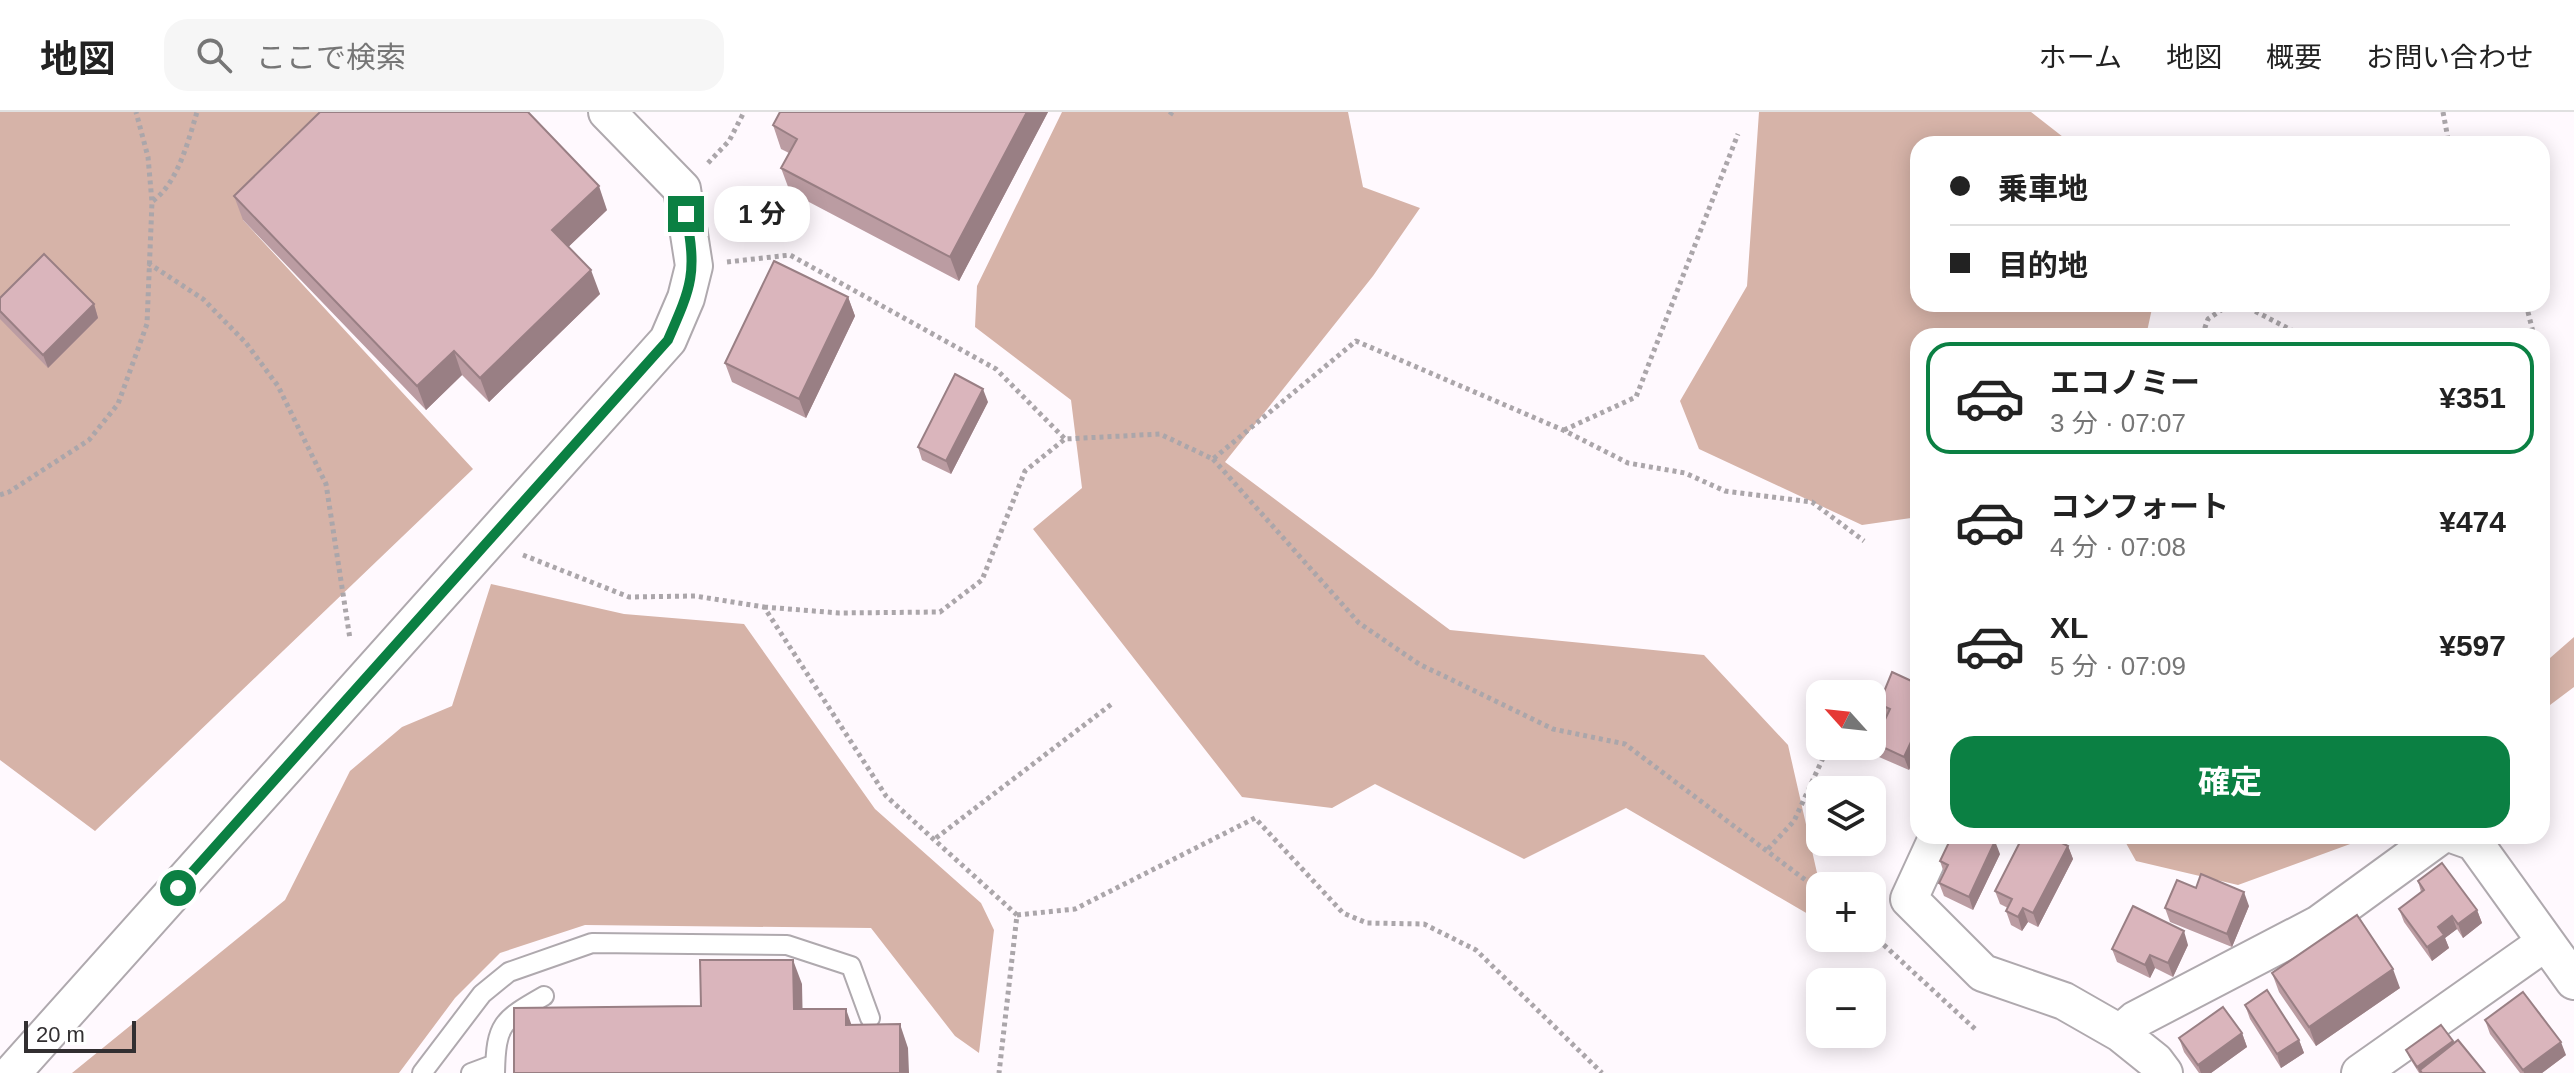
<!DOCTYPE html>
<html lang="ja">
<head>
<meta charset="utf-8">
<style>
  :root { --surface:#fff; --page:#f6f6f6; --text:#222; --muted:#767676; --line:#e0e0e0; --accent:#0b8043 }
  body { margin:0; font-family:Helvetica,"Noto Sans JP",sans-serif; background:var(--page); color:var(--text); height:100vh; display:flex; flex-direction:column; font-size:30px; white-space:nowrap }
  * { box-sizing:border-box; margin:0 }
  p { font-size:26px; color:var(--muted) }
  .icon { flex:none; width:44px; height:44px; fill:none; stroke:currentColor; stroke-width:2; stroke-linecap:round; stroke-linejoin:round }
  .map { position:relative; flex:1; overflow:hidden }
  .details { position:absolute; left:1910px; top:216px; width:640px; height:516px; display:flex; flex-direction:column; background:var(--surface); border-radius:24px; box-shadow:0 4px 20px #0003 }
  .details>* { flex:none }
  .banner { position:absolute; left:1910px; top:24px; width:640px; height:176px; border-radius:24px; box-shadow:0 4px 20px #0003; display:grid; align-content:center; height:176px; padding:0 40px; background:var(--surface) }
  .needle { width:52px; rotate:297deg }
  .controls { position:absolute; left:1806px; top:568px; display:grid; gap:16px }
  .controls a { display:grid; place-items:center; width:80px; height:80px; border-radius:16px; background:var(--surface); box-shadow:0 4px 20px #0003; font-size:40px }
  .scale { position:absolute; left:24px; bottom:20px; width:112px; box-sizing:border-box; padding-left:8px; border:4px solid #322f31; border-top:0; font-size:22px; line-height:28px; white-space:nowrap; color:#322f31; -webkit-text-stroke:6px #fff; paint-order:stroke }
  .end { position:absolute; width:36px; height:36px; margin:-18px; border:10px solid #0b8043; background:#fff; box-shadow:0 0 0 4px #fff }
  .from { border-radius:50% }
  .bubble { position:absolute; height:56px; border-radius:24px; background:var(--surface); box-shadow:0 4px 20px #0003; font-size:26px; font-weight:700; line-height:56px; text-align:center }
  .banner b { display:flex; align-items:center; gap:28px; height:76px; font-size:30px }
  .banner b+b { border-top:2px solid var(--line) }
  .banner i { width:20px; height:20px; background:var(--text) }
  ul { padding:14px 0 0; list-style:none }
  li { display:flex; align-items:center; gap:24px; height:112px; margin:0 16px 12px; padding:0 24px; border:4px solid transparent; border-radius:24px }
  li div { flex:1 }
  li b { display:block; font-size:30px }
  li em { font-style:normal; font-weight:700 }
  li.current { border-color:var(--accent) }
  li>.icon { width:72px; height:72px; stroke-width:1.5 }
  .primary-button { display:flex; gap:16px; margin-top:auto; padding:16px 40px }
  .primary-button a { flex:1; height:92px; border-radius:24px; background:var(--accent); color:#fff; font-size:32px; font-weight:700; line-height:92px; text-align:center }
  header { display:flex; align-items:center; gap:48px; box-sizing:border-box; height:112px; padding:0 40px; background:var(--surface); border-bottom:2px solid var(--line) }
  header strong { font-size:38px }
  nav { display:flex; gap:44px; margin-inline-start:auto; font-size:28px }
  .search { width:560px; height:72px; background:var(--page); display:flex; align-items:center; gap:20px; box-sizing:border-box; padding:0 28px; border-radius:24px; color:var(--muted); font-size:30px }
  .map>svg:first-child { display:block }
  .forest { fill:#d6b3a8 }
  .lines { fill:none; stroke-linecap:round; stroke-linejoin:round }
  .lane-casing { stroke:#afa9ae; stroke-width:22 }
  .street-casing { stroke:#afa9ae; stroke-width:40 }
  .path { stroke:#aba6aa; stroke-width:5; stroke-dasharray:4 4; stroke-linecap:butt }
  .lane { stroke:#fff; stroke-width:18 }
  .street { stroke:#fff; stroke-width:36 }
  .wall { fill:#bb9ca2 }
  .shaded-wall { fill:#997f84 }
  .building { fill:#dab5bc; stroke:#997f84; stroke-width:2 }
  .route { stroke:#0b8043; stroke-width:10 }
</style>
</head>
<body>
<header>
<strong>地図</strong>
<div class="search"><svg class="icon" aria-label="search" viewBox="0 0 24 24"><circle cx="10" cy="10" r="6"/><path d="M15 15l6 6"/></svg>ここで検索</div>
<nav><a>ホーム</a><a>地図</a><a>概要</a><a>お問い合わせ</a></nav>
</header>
<div class="map">
<svg width="2574" height="961" viewBox="0 0 2574 961">
  <rect width="100%" height="100%" fill="#fff9fe"/>
  <path class="forest" d="M 0,0 L 323,0 L 243,108 L 473,357 L 95,719 L 0,648 Z
    M 1062,0 L 1348,0 L 1363,75 L 1420,96 L 1373,164 L 1225,350 L 1450,518 L 1704,543 L 1788,633 L 1820,774 L 1820,809 L 1626,696 L 1524,747 L 1375,672 L 1332,696 L 1242,685 L 1033,417 L 1082,376 L 1071,288 L 975,215 L 977,174 Z
    M 1759,0 L 2031,0 L 2072,32 L 1918,32 L 1918,192 L 2153,192 L 2146,224 L 1918,224 L 1918,405 L 1862,413 L 1699,337 L 1680,289 L 1747,174 Z
    M 491,472 L 624,502 L 744,512 L 875,697 L 981,791 L 994,818 L 979,941 L 955,924 L 871,816 L 585,813 L 500,841 L 455,886 L 399,961 L 72,961 L 285,788 L 350,659 L 402,615 L 452,594 Z
    M 2574,525 L 2574,575 L 2542,599 L 2542,553 Z
    M 2122,724 L 2372,724 L 2238,773 L 2136,749 Z"/>
  <g class="lines">
    <defs>
      <path id="lane" d="M 422,961 L 482,882 L 509,860 L 592,831 L 787,833 L 851,854 L 870,906
        M 471,961 L 495,952
        M 495,961 C 496,912 502,908 544,884"/>
      <path id="street" d="M 1938,724 L 1909,787 L 1983,861 L 2064,889 L 2120,921 L 2155,949 L 2164,961
        M 2457,724 L 2474,730 L 2574,869
        M 2120,921 L 2135,908 L 2319,812 L 2440,724
        M 12,961 L 668,228 L 686,186 L 694,154 L 682,77 L 607,0
        M 2360,961 L 2546,830"/>
    </defs>
    <use href="#lane" class="lane-casing"/>
    <use href="#street" class="street-casing"/>
    <path class="path" d="M 2443,0 L 2449,32
      M 1170,3 L 1172,0
      M 708,51 L 729,29 L 744,0
      M 153,89 C 178,70 188,30 197,0
      M 727,150 L 790,143 L 996,257 L 1065,327
      M 148,151 L 203,187 L 246,231 L 278,274 L 326,372 L 350,527
      M 2241,192 L 2303,224
      M 2526,192 L 2534,224
      M 2202,224 L 2208,207 L 2230,192
      M 1564,318 L 1636,285 L 1738,22
      M 1213,347 L 1359,511 L 1419,552 L 1553,617 L 1625,632 L 1820,779
      M 0,383 L 9,380 L 89,328 L 118,292 L 147,212 L 152,90 L 148,45 L 136,0
      M 523,443 L 629,485 L 695,484 L 764,495 L 886,684 L 1017,803 L 999,961
      M 764,495 L 839,501 L 940,500 L 982,468 L 1025,359 L 1065,327 L 1160,322 L 1213,347 L 1356,229 L 1563,318 L 1628,351 L 1685,361 L 1725,379 L 1812,390 L 1864,429
      M 936,726 L 1113,591
      M 1768,737 L 1794,709 L 1823,646
      M 1017,803 L 1075,797 L 1255,706 L 1343,801 L 1367,811 L 1424,812 L 1476,838 L 1602,961
      M 1872,822 L 1975,917"/>
    <use href="#lane" class="lane"/>
    <use href="#street" class="street"/>
  </g>
  <path class="wall" d="M 1048,0 L 959,169 L 790,80 L 781,56 L 789,41 L 781,37 L 773,13 Z
    M 234,84 L 607,98 L 568,135 L 600,182 L 489,290 L 462,263 L 426,298 L 243,108 Z
    M 848,185 L 855,204 L 806,306 L 732,270 L 725,251 Z
    M 0,186 L 94,192 L 98,206 L 48,256 L 0,207 Z
    M 988,290 L 951,362 L 922,348 L 918,335 Z
    M 1918,572 L 1918,639 L 1909,658 L 1879,645 L 1874,631 L 1886,606 L 1883,605 L 1879,592 Z
    M 2068,734 L 2073,747 L 2038,815 L 2028,810 L 2022,819 L 2011,813 L 2006,799 L 2008,796 L 2000,792 L 1995,779 Z
    M 2000,742 L 1973,798 L 1944,784 L 1939,771 L 1944,761 L 1940,749 Z
    M 2418,769 L 2477,798 L 2482,811 L 2463,826 L 2457,817 L 2445,826 L 2449,836 L 2432,849 L 2404,810 L 2399,797 L 2421,780 Z
    M 2196,776 L 2249,794 L 2232,835 L 2170,810 L 2165,796 Z
    M 2188,833 L 2173,865 L 2155,856 L 2150,866 L 2117,850 L 2112,837 Z
    M 2272,861 L 2400,876 L 2316,934 L 2279,880 Z
    M 2245,893 L 2299,928 L 2304,941 L 2281,956 L 2250,907 Z
    M 2485,908 L 2566,943 L 2542,961 L 2520,961 L 2490,922 Z
    M 2242,921 L 2247,935 L 2211,961 L 2199,961 L 2184,940 L 2179,926 Z
    M 2453,929 L 2485,961 L 2419,961 L 2409,945 L 2406,938 Z"/>
  <path class="shaded-wall" d="M 1027,0 L 1048,0 L 959,169 L 950,145 Z
    M 599,74 L 607,98 L 561,142 L 552,118 Z
    M 591,158 L 600,182 L 489,290 L 480,266 Z
    M 848,185 L 855,204 L 806,306 L 799,287 Z
    M 94,192 L 98,206 L 48,256 L 43,243 Z
    M 454,239 L 462,263 L 426,298 L 417,274 Z
    M 983,277 L 988,290 L 951,362 L 946,349 Z
    M 1918,615 L 1918,639 L 1909,658 L 1904,645 Z
    M 1995,729 L 2000,742 L 1973,798 L 1969,785 Z
    M 2068,734 L 2073,747 L 2038,815 L 2033,801 Z
    M 2244,780 L 2249,794 L 2232,835 L 2227,822 Z
    M 2023,796 L 2028,810 L 2022,819 L 2018,805 Z
    M 2477,798 L 2482,811 L 2463,826 L 2458,812 Z
    M 2452,804 L 2457,817 L 2445,826 L 2449,836 L 2432,849 L 2427,835 L 2438,815 Z
    M 2184,819 L 2188,833 L 2173,865 L 2168,851 Z
    M 2150,843 L 2155,856 L 2150,866 L 2145,853 Z
    M 793,848 L 802,872 L 803,920 L 794,897 Z
    M 2393,857 L 2400,876 L 2316,934 L 2309,915 Z
    M 846,897 L 854,920 L 846,913 Z
    M 900,912 L 908,936 L 909,961 L 900,961 Z
    M 2242,921 L 2247,935 L 2211,961 L 2201,961 L 2198,953 Z
    M 2299,928 L 2304,941 L 2281,956 L 2277,942 Z
    M 2453,929 L 2456,936 L 2420,958 L 2421,961 L 2420,961 L 2417,955 Z
    M 2561,930 L 2566,943 L 2542,961 L 2524,961 L 2523,958 Z"/>
  <path class="building" d="M 320,0 L 528,0 L 599,74 L 552,118 L 591,158 L 480,266 L 454,239 L 417,274 L 234,84 Z
    M 780,0 L 1027,0 L 950,145 L 781,56 L 797,27 L 773,13 Z
    M 44,142 L 94,192 L 43,243 L 0,199 L 0,186 Z
    M 774,149 L 848,185 L 799,287 L 725,251 Z
    M 955,262 L 983,277 L 946,349 L 918,335 Z
    M 1892,560 L 1918,572 L 1918,615 L 1904,645 L 1874,631 L 1890,597 L 1879,592 Z
    M 1952,724 L 1958,724 L 1964,727 L 1966,724 L 1985,724 L 1995,729 L 1969,785 L 1939,771 L 1948,753 L 1940,749 Z
    M 2023,724 L 2048,724 L 2068,734 L 2033,801 L 2023,796 L 2018,805 L 2006,799 L 2012,787 L 1995,779 Z
    M 2442,751 L 2477,798 L 2458,812 L 2452,804 L 2438,815 L 2444,823 L 2427,835 L 2399,797 L 2424,778 L 2418,769 Z
    M 2201,762 L 2244,780 L 2227,822 L 2165,796 L 2177,768 L 2196,776 Z
    M 2133,794 L 2184,819 L 2168,851 L 2150,843 L 2145,853 L 2112,837 Z
    M 2357,803 L 2393,857 L 2309,915 L 2272,861 Z
    M 700,848 L 793,848 L 794,897 L 846,897 L 846,913 L 900,912 L 900,961 L 514,961 L 514,896 L 701,894 Z
    M 2267,878 L 2299,928 L 2277,942 L 2245,893 Z
    M 2523,880 L 2561,930 L 2523,958 L 2485,908 Z
    M 2223,895 L 2242,921 L 2198,953 L 2179,926 Z
    M 2441,913 L 2453,929 L 2417,955 L 2406,938 Z
    M 2458,928 L 2485,961 L 2422,961 L 2420,958 Z"/>
  <g class="lines">
    <path class="route" d="M 178,776 L 668,228 C 692,173 697,162 686,102"/>
  </g>
</svg>
<div class="controls">
<a><svg class="needle" viewBox="-14 -14 28 28"><path d="M0-13l5 13h-10z" fill="#e53935"/><path d="M0 13l5-13h-10z" fill="#767676"/></svg></a>
<a><svg class="icon" aria-label="layers" viewBox="0 0 24 24"><path d="M12 4l9 5-9 5-9-5zM3 14l9 5 9-5"/></svg></a>
<a>+</a>
<a>−</a>
</div>
<div class="scale">20 m</div>
<i class="end from" style="left:178px;top:776px"></i>
<i class="end" style="left:686px;top:102px"></i>
<div class="bubble" style="left:714px;top:74px;width:96px">1 分</div>
<div class="banner">
<b><i class="from"></i>乗車地</b>
<b><i></i>目的地</b>
</div>
<section class="details">
<ul>
<li class="current"><svg class="icon" aria-label="car" viewBox="0 0 24 24"><path d="M5 17H2v-5l4-1 3-4h7l3 4 3 1v5h-3M9 17h6M6 11h13"/><circle cx="7" cy="17" r="2"/><circle cx="17" cy="17" r="2"/></svg><div><b>エコノミー</b><p>3 分 · 07:07</p></div><em>¥351</em></li>
<li><svg class="icon" aria-label="car" viewBox="0 0 24 24"><path d="M5 17H2v-5l4-1 3-4h7l3 4 3 1v5h-3M9 17h6M6 11h13"/><circle cx="7" cy="17" r="2"/><circle cx="17" cy="17" r="2"/></svg><div><b>コンフォート</b><p>4 分 · 07:08</p></div><em>¥474</em></li>
<li><svg class="icon" aria-label="car" viewBox="0 0 24 24"><path d="M5 17H2v-5l4-1 3-4h7l3 4 3 1v5h-3M9 17h6M6 11h13"/><circle cx="7" cy="17" r="2"/><circle cx="17" cy="17" r="2"/></svg><div><b>XL</b><p>5 分 · 07:09</p></div><em>¥597</em></li>
</ul>
<div class="primary-button"><a>確定</a></div>
</section>
</div>
</body>
</html>
